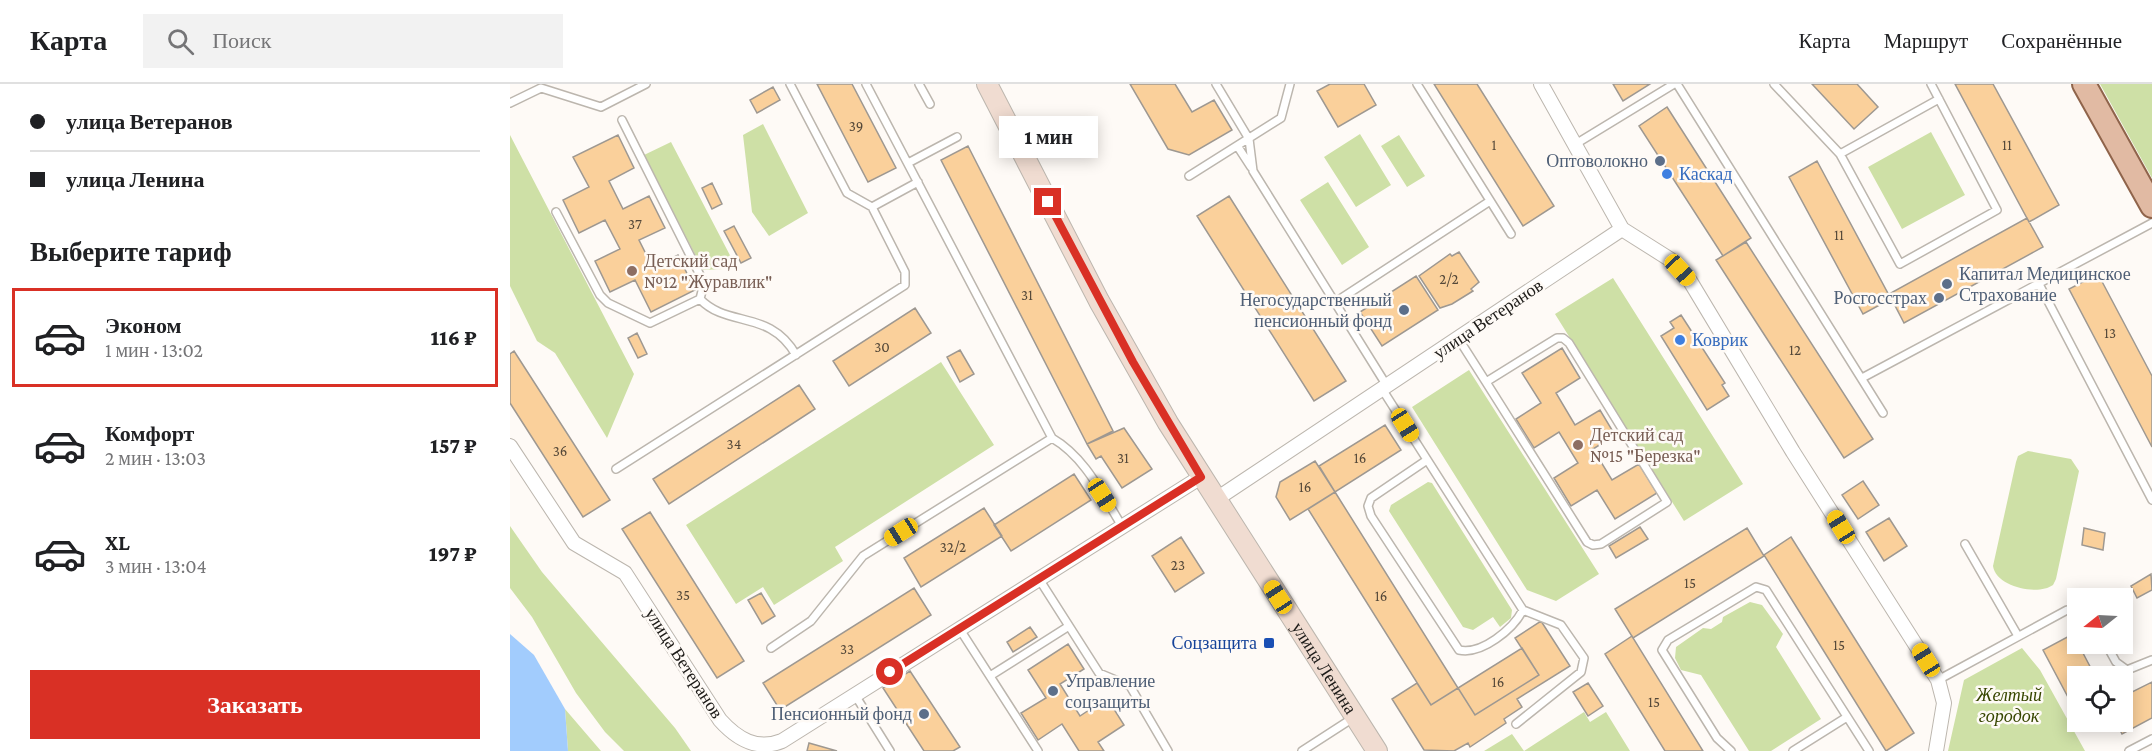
<!DOCTYPE html>
<html lang="ru">
<head>
<meta charset="utf-8">
<style>
  :root { --surface:#fff; --page:#f2f2f2; --text:#202124; --muted:#757577; --line:#e0e0e0; --accent:#d93025 }
  body { margin:0; font-family:"Crimson Pro",serif; background:var(--page); color:var(--text); height:100vh; display:flex; flex-direction:column; font-size:22px; white-space:nowrap }
  * { box-sizing:border-box; margin:0 }
  p { font-size:20px; color:var(--muted) }
  .icon { flex:none; width:33px; height:33px; fill:none; stroke:currentColor; stroke-width:2; stroke-linecap:round; stroke-linejoin:round }
  .map { position:relative; flex:1; overflow:hidden }
  .panel { display:flex; flex-direction:column; background:var(--surface); width:510px }
  .panel>* { flex:none }
  .guide { display:grid; align-content:center; height:132px; padding:0 30px; background:var(--surface) }
  .needle { width:39px; rotate:252deg }
  .tools { position:absolute; left:1557px; top:504px; display:grid; gap:12px }
  .tools a { display:grid; place-items:center; width:66px; height:66px; border-radius:0px; background:var(--surface); box-shadow:0 3px 15px #0003; font-size:30px }
  .end { position:absolute; width:27px; height:27px; margin:-14px; border:8px solid #d93025; background:#fff; box-shadow:0 0 0 3px #fff }
  .from { border-radius:50% }
  .bubble { position:absolute; height:42px; border-radius:0px; background:var(--surface); box-shadow:0 3px 15px #0003; font-size:20px; font-weight:800; line-height:42px; text-align:center }
  .car { position:absolute; width:18px; height:36px; margin:-18px -9px; border-radius:8px; box-shadow:0 0 4px 2px #0007; background:linear-gradient(#f5c518 24%,#345 0 40%,#f5c518 0 76%,#345 0 86%,#f5c518 0) }
  .guide b { display:flex; align-items:center; gap:21px; height:57px; font-size:22px }
  .guide b+b { border-top:2px solid var(--line) }
  .guide i { width:15px; height:15px; background:var(--text) }
  ul { padding:0; list-style:none }
  li { display:flex; align-items:center; gap:18px; height:99px; margin:0 12px 9px; padding:0 18px; border:3px solid transparent; border-radius:0px }
  li div { flex:1 }
  li b { display:block; font-size:22px }
  li em { font-style:normal; font-weight:800 }
  li.on { border-color:var(--accent) }
  li>.icon { width:54px; height:54px; stroke-width:1.5 }
  h2 { padding:0 30px; font-size:27px; line-height:72px }
  .cta { display:flex; gap:12px; margin-top:auto; padding:12px 30px }
  .cta a { flex:1; height:69px; border-radius:0px; background:var(--accent); color:#fff; font-size:24px; font-weight:800; line-height:69px; text-align:center }
  header { display:flex; align-items:center; gap:36px; box-sizing:border-box; height:84px; padding:0 30px; background:var(--surface); border-bottom:2px solid var(--line) }
  header strong { font-size:28px }
  nav { display:flex; gap:33px; margin-inline-start:auto; font-size:21px }
  .search { width:420px; height:54px; background:var(--page); display:flex; align-items:center; gap:15px; box-sizing:border-box; padding:0 21px; border-radius:0px; color:var(--muted); font-size:22px }
  main { display:flex; flex:1; min-height:0 }
  .map>svg:first-child { display:block }
  .green { fill:#cee0a6 }
  .water { fill:#a2ccfd }
  .building { fill:#fad09b; stroke:#9e9891; stroke-width:1.5 }
  .lines { fill:none; stroke-linecap:round; stroke-linejoin:round }
  .service-casing { stroke:#bcb6ae; stroke-width:10 }
  .minor-casing { stroke:#bcb6ae; stroke-width:16 }
  .secondary-casing { stroke:#bcb6ae; stroke-width:22 }
  .primary-casing { stroke:#8f644b; stroke-width:26 }
  .service { stroke:#fff; stroke-width:7 }
  .minor { stroke:#fff; stroke-width:14 }
  .secondary { stroke:#f0dcd1; stroke-width:20 }
  .primary { stroke:#e1baa3; stroke-width:22 }
  .route { stroke:#d93025; stroke-width:8 }
  .service-dot { fill:#5c6f8a; stroke:#fefaf6; stroke-width:2 }
  .shop-dot { fill:#3f7fe0; stroke:#fefaf6; stroke-width:2 }
  .education-dot { fill:#8d6e63; stroke:#fefaf6; stroke-width:2 }
  .transit-dot { fill:#1a4fb4; stroke:#fefaf6; stroke-width:2 }
  .labels { text-anchor:middle; stroke-width:5; stroke-linejoin:round; paint-order:stroke }
  .number-label { font-size:15px; fill:#544839 }
  .service-label { font-size:18px; fill:#4e5e75; stroke:#fefaf6; text-anchor:end }
  .shop-label { font-size:18px; fill:#366cbe; stroke:#fefaf6; text-anchor:start }
  .education-label { font-size:18px; fill:#785e54; stroke:#fefaf6; text-anchor:start }
  .street-label { font-size:18px; fill:#1d1b18; stroke:#fefaf6 }
  .transit-label { font-size:18px; fill:#164399; stroke:#fefaf6; text-anchor:end }
  .park-label { font-size:18px; font-style:italic; fill:#374600; stroke:#fefaf6 }
</style>
</head>
<body>
<header>
<strong>Карта</strong>
<div class="search"><svg class="icon" aria-label="search" viewBox="0 0 24 24"><circle cx="10" cy="10" r="6"/><path d="M15 15l6 6"/></svg>Поиск</div>
<nav><a>Карта</a><a>Маршрут</a><a>Сохранённые</a></nav>
</header>
<main>
<section class="panel">
<div class="guide">
<b><i class="from"></i>улица Ветеранов</b>
<b><i></i>улица Ленина</b>
</div>
<h2>Выберите тариф</h2>
<ul>
<li class="on"><svg class="icon" aria-label="car" viewBox="0 0 24 24"><path d="M5 17H2v-5l4-1 3-4h7l3 4 3 1v5h-3M9 17h6M6 11h13"/><circle cx="7" cy="17" r="2"/><circle cx="17" cy="17" r="2"/></svg><div><b>Эконом</b><p>1 мин · 13:02</p></div><em>116 ₽</em></li>
<li><svg class="icon" aria-label="car" viewBox="0 0 24 24"><path d="M5 17H2v-5l4-1 3-4h7l3 4 3 1v5h-3M9 17h6M6 11h13"/><circle cx="7" cy="17" r="2"/><circle cx="17" cy="17" r="2"/></svg><div><b>Комфорт</b><p>2 мин · 13:03</p></div><em>157 ₽</em></li>
<li><svg class="icon" aria-label="car" viewBox="0 0 24 24"><path d="M5 17H2v-5l4-1 3-4h7l3 4 3 1v5h-3M9 17h6M6 11h13"/><circle cx="7" cy="17" r="2"/><circle cx="17" cy="17" r="2"/></svg><div><b>XL</b><p>3 мин · 13:04</p></div><em>197 ₽</em></li>
</ul>
<div class="cta"><a>Заказать</a></div>
</section>
<div class="map">
<svg width="1642" height="667" viewBox="0 0 1642 667">
  <rect width="100%" height="100%" fill="#fefaf6"/>
  <path class="green" d="M 1590,0 L 1642,0 L 1642,94 Z
    M 253,40 L 298,129 L 259,152 L 242,128 L 233,51 Z
    M 1421,48 L 1455,111 L 1392,145 L 1358,83 Z
    M 850,50 L 881,101 L 846,123 L 814,73 Z
    M 0,51 L 124,290 L 97,354 L 45,269 L 27,257 L 0,202 Z
    M 889,51 L 915,92 L 897,103 L 871,62 Z
    M 161,58 L 224,179 L 213,185 L 193,186 L 134,71 Z
    M 818,98 L 859,163 L 832,181 L 790,116 Z
    M 1103,194 L 1233,400 L 1174,437 L 1045,230 Z
    M 431,278 L 484,361 L 325,463 L 333,477 L 264,521 L 253,503 L 226,520 L 176,441 Z
    M 959,286 L 1089,490 L 1046,517 L 1017,506 L 902,323 Z
    M 1518,367 L 1561,375 L 1569,387 L 1546,495 L 1543,501 C 1528,512 1486,503 1483,482 L 1506,378 L 1508,372 Z
    M 918,398 L 922,399 L 1002,526 L 1001,534 L 990,543 L 983,533 L 963,546 L 953,543 L 879,427 L 881,421 Z
    M 0,442 L 32,488 L 165,644 L 181,667 L 114,667 L 95,648 L 66,609 L 22,533 L 0,504 Z
    M 1240,518 L 1252,521 L 1273,550 L 1266,563 L 1311,635 L 1261,667 L 1239,667 L 1191,591 L 1171,586 L 1165,574 L 1166,563 L 1193,544 L 1201,545 L 1212,538 L 1213,533 Z
    M 1512,564 L 1530,586 L 1575,667 L 1438,667 L 1454,596 Z
    M 55,625 L 91,667 L 58,667 Z
    M 1074,628 L 1080,638 L 1096,628 L 1120,667 L 974,667 L 1002,650 L 1014,667 Z"/>
  <path class="water" d="M 0,550 L 24,571 L 55,625 L 58,667 L 0,667 Z"/>
  <path class="building" d="M 307,0 L 342,0 L 386,84 L 358,98 Z
    M 620,0 L 665,0 L 682,28 L 704,16 L 722,46 L 679,71 L 658,65 Z
    M 820,0 L 854,0 L 866,21 L 828,43 L 807,7 Z
    M 924,0 L 967,0 L 1044,122 L 1013,142 Z
    M 1103,0 L 1140,0 L 1113,17 Z
    M 1302,0 L 1347,0 L 1368,23 L 1344,45 Z
    M 1445,0 L 1483,0 L 1549,121 L 1519,138 Z
    M 263,3 L 270,16 L 247,29 L 240,16 Z
    M 1157,23 L 1241,154 L 1213,172 L 1129,42 Z
    M 108,51 L 124,84 L 99,97 L 113,125 L 139,112 L 155,144 L 129,156 L 143,184 L 168,171 L 185,206 L 141,228 L 125,196 L 100,208 L 85,177 L 110,165 L 95,136 L 69,149 L 53,116 L 79,103 L 63,73 Z
    M 458,62 L 603,347 L 577,360 L 431,76 Z
    M 1307,77 L 1381,215 L 1353,230 L 1279,93 Z
    M 202,99 L 212,120 L 202,125 L 192,104 Z
    M 719,112 L 836,297 L 804,317 L 687,132 Z
    M 1517,134 L 1533,163 L 1394,239 L 1379,210 Z
    M 224,142 L 241,174 L 231,179 L 214,147 Z
    M 1236,158 L 1363,355 L 1334,374 L 1206,176 Z
    M 949,168 L 969,198 L 961,205 L 963,207 L 942,220 L 930,224 L 909,192 L 940,170 L 942,172 Z
    M 1588,190 L 1642,292 L 1642,363 L 1559,205 Z
    M 906,192 L 928,226 L 872,262 L 850,228 Z
    M 405,224 L 421,249 L 339,302 L 323,277 Z
    M 1171,231 L 1215,299 L 1212,301 L 1219,312 L 1197,326 L 1151,252 L 1164,244 L 1160,238 Z
    M 127,249 L 137,270 L 128,274 L 118,254 Z
    M 1052,264 L 1070,294 L 1046,309 L 1065,341 L 1090,326 L 1105,351 L 1083,365 L 1102,396 L 1129,380 L 1147,409 L 1105,435 L 1087,406 L 1061,422 L 1044,394 L 1068,379 L 1049,348 L 1024,364 L 1006,335 L 1031,319 L 1012,289 Z
    M 450,266 L 464,290 L 450,298 L 437,273 Z
    M 4,267 L 100,416 L 73,433 L 0,319 L 0,270 Z
    M 289,301 L 305,325 L 159,420 L 143,395 Z
    M 875,341 L 891,366 L 825,408 L 809,382 Z
    M 614,344 L 642,385 L 612,404 L 591,372 L 586,375 L 577,360 Z
    M 805,377 L 825,408 L 780,436 L 766,413 L 770,398 Z
    M 564,390 L 581,416 L 501,467 L 484,441 Z
    M 1353,397 L 1369,421 L 1348,435 L 1332,411 Z
    M 825,408 L 948,604 L 921,621 L 798,425 Z
    M 474,424 L 492,452 L 411,503 L 394,474 Z
    M 140,428 L 234,577 L 207,594 L 112,445 Z
    M 1379,434 L 1397,462 L 1374,477 L 1356,448 Z
    M 1130,443 L 1138,455 L 1106,474 L 1099,462 Z
    M 1237,444 L 1254,472 L 1123,554 L 1105,525 Z
    M 1574,444 L 1595,449 L 1593,466 L 1572,461 Z
    M 671,453 L 694,489 L 665,508 L 642,472 Z
    M 1281,453 L 1404,649 L 1376,667 L 1254,471 Z
    M 1641,490 L 1642,506 L 1627,514 L 1621,502 Z
    M 404,504 L 421,531 L 270,626 L 253,599 Z
    M 251,509 L 265,532 L 252,540 L 238,516 Z
    M 1031,537 L 1060,582 L 1007,615 L 1012,623 L 994,635 L 996,639 L 960,663 L 958,659 L 944,667 L 914,666 L 882,615 L 907,599 L 921,621 L 948,604 L 965,631 L 1029,591 L 1005,554 Z
    M 520,543 L 527,553 L 503,568 L 497,558 Z
    M 1563,550 L 1585,592 L 1568,592 L 1568,632 L 1533,566 Z
    M 1122,552 L 1123,554 L 1193,667 L 1155,667 L 1095,570 Z
    M 558,560 L 574,585 L 550,600 L 570,632 L 597,614 L 614,641 L 588,658 L 594,667 L 569,667 L 552,640 L 528,656 L 511,629 L 536,614 L 518,586 Z
    M 1012,564 L 1029,591 L 965,631 L 948,604 Z
    M 400,587 L 450,663 L 443,667 L 414,667 L 373,604 Z
    M 1642,598 L 1642,634 L 1612,650 L 1606,638 L 1612,638 L 1612,613 Z
    M 1078,599 L 1093,622 L 1078,632 L 1063,608 Z
    M 299,659 L 327,667 L 297,667 Z"/>
  <g class="lines">
    <defs>
      <path id="service" d="M 356,0 L 542,354 C 575,373 592,410 612,442
        M 409,0 L 420,20
        M 706,0 L 739,55 L 743,87 L 877,302
        M 907,0 L 1001,150
        M 1167,0 L 1373,329
        M 1264,0 L 1330,70 L 1390,180 L 1487,126 L 1421,0
        M 0,19 L 31,4 L 91,23 L 136,0
        M 112,36 L 194,199 L 190,215 C 217,244 260,225 286,271
        M 1064,61 L 1164,0
        M 728,63 L 741,83
        M 1330,70 L 1429,15
        M 398,79 L 447,53
        M 679,92 L 771,34 L 780,0
        M 362,123 L 408,98
        M 46,128 L 90,211 L 98,219 L 140,239 L 190,215
        M 1529,200 L 1642,416
        M 824,219 L 980,117
        M 948,254 L 976,298 L 1077,458 L 1083,461 L 1091,460 L 1157,418 L 1059,259 L 1053,254 L 1047,254 L 976,298
        M 1352,294 L 1642,139
        M 872,305 L 1013,526 L 1051,541 L 1074,574 L 1071,588 L 1006,640
        M 917,376 L 861,414 L 858,422 L 861,432 L 949,566 C 972,571 1003,545 1013,526
        M 106,385 L 395,201 L 395,188 L 362,123 L 337,109 L 280,0
        M 1455,460 L 1508,552
        M 529,495 L 589,589 L 620,602 L 658,667
        M 449,544 L 528,667
        M 1596,560 L 1606,578 L 1617,586 L 1642,576
        M 261,564 L 301,537 L 353,472 L 542,354
        M 480,592 L 559,542
        M 1428,596 L 1557,526 L 1568,526
        M 345,611 L 380,667
        M 792,667 L 843,634
        M 1221,667 L 1207,654 L 1152,566 L 1158,556 L 1246,503 L 1256,506 L 1359,667
        M 1283,667 L 1337,633
        M 1619,667 L 1642,655"/>
      <path id="minor" d="M 1031,0 L 1112,145 L 1161,176 L 1180,197 L 1283,368 L 1428,596 L 1434,619 L 1426,667
        M 0,362 L 64,459 L 115,489 L 210,636 C 227,655 247,667 272,657 L 691,393
        M 705,416 L 1112,145"/>
      <g id="secondary">
        <path id="s1" d="M 477,0 L 589,217 L 658,339 L 867,667"/>
      </g>
      <path id="primary" d="M 1574,0 L 1642,122"/>
    </defs>
    <use href="#service" class="service-casing"/>
    <use href="#minor" class="minor-casing"/>
    <use href="#secondary" class="secondary-casing"/>
    <use href="#primary" class="primary-casing"/>
    <use href="#service" class="service"/>
    <use href="#minor" class="minor"/>
    <use href="#secondary" class="secondary"/>
    <use href="#primary" class="primary"/>
  </g>
  <g class="lines">
    <path class="route" d="M 380,588 L 691,393 L 623,278 L 538,118"/>
  </g>
  <g class="service-dot">
    <circle cx="1150" cy="77" r="6"/>
    <circle cx="1437" cy="200" r="6"/>
    <circle cx="1429" cy="214" r="6"/>
    <circle cx="894" cy="226" r="6"/>
    <circle cx="543" cy="607" r="6"/>
    <circle cx="414" cy="630" r="6"/>
  </g>
  <g class="shop-dot">
    <circle cx="1157" cy="90" r="6"/>
    <circle cx="1170" cy="256" r="6"/>
  </g>
  <g class="education-dot">
    <circle cx="122" cy="187" r="6"/>
    <circle cx="1068" cy="361" r="6"/>
  </g>
  <rect class="transit-dot" x="753" y="553" width="12" height="12" rx="3"/>
  <g class="labels">
    <g class="number-label">
      <text x="346" y="47">39</text>
      <text x="984" y="66">1</text>
      <text x="1497" y="66">11</text>
      <text x="125" y="145">37</text>
      <text x="1329" y="156">11</text>
      <text x="939" y="200">2/2</text>
      <text x="517" y="216">31</text>
      <text x="1600" y="254">13</text>
      <text x="372" y="268">30</text>
      <text x="1285" y="271">12</text>
      <text x="224" y="365">34</text>
      <text x="50" y="372">36</text>
      <text x="613" y="379">31</text>
      <text x="850" y="379">16</text>
      <text x="795" y="408">16</text>
      <text x="443" y="468">32/2</text>
      <text x="668" y="486">23</text>
      <text x="1180" y="504">15</text>
      <text x="173" y="516">35</text>
      <text x="871" y="517">16</text>
      <text x="1329" y="566">15</text>
      <text x="337" y="570">33</text>
      <text x="988" y="603">16</text>
      <text x="1144" y="623">15</text>
    </g>
    <g class="service-label">
      <text x="1138" y="83">Оптоволокно</text>
      <text x="1449" y="196" text-anchor="start">Капитал Медицинское<tspan x="1449" dy="21">Страхование</tspan></text>
      <text x="1417" y="220">Росгосстрах</text>
      <text x="882" y="222">Негосударственный<tspan x="882" dy="21">пенсионный фонд</tspan></text>
      <text x="555" y="603" text-anchor="start">Управление<tspan x="555" dy="21">соцзащиты</tspan></text>
      <text x="402" y="636">Пенсионный фонд</text>
    </g>
    <g class="shop-label">
      <text x="1169" y="96">Каскад</text>
      <text x="1182" y="262">Коврик</text>
    </g>
    <g class="education-label">
      <text x="134" y="183">Детский сад<tspan x="134" dy="21">№12 "Журавлик"</tspan></text>
      <text x="1080" y="357">Детский сад<tspan x="1080" dy="21">№15 "Березка"</tspan></text>
    </g>
    <g class="street-label">
      <text transform="translate(978 235) rotate(-34)" y="6">улица Ветеранов</text>
      <text transform="translate(174 579) rotate(57)" y="6">улица Ветеранов</text>
      <text dy="6" stroke="none"><textPath href="#s1" startOffset="675">улица Ленина</textPath></text>
    </g>
    <g class="transit-label">
      <text x="747" y="565">Соцзащита</text>
    </g>
    <g class="park-label">
      <text x="1499" y="617">Желтый<tspan x="1499" dy="21">городок</tspan></text>
    </g>
  </g>
</svg>
<div class="tools">
<a><svg class="needle" viewBox="-14 -14 28 28"><path d="M0-13l5 13h-10z" fill="#e53935"/><path d="M0 13l5-13h-10z" fill="#757577"/></svg></a>
<a><svg class="icon" aria-label="locate" viewBox="0 0 24 24"><circle cx="12" cy="12" r="6"/><path d="M12 2v4M12 18v4M2 12h4M18 12h4"/></svg></a>
</div>
<i class="end from" style="left:380px;top:588px"></i>
<i class="end" style="left:538px;top:118px"></i>
<div class="bubble" style="left:489px;top:32px;width:99px">1 мин</div>
<i class="car" style="left:1170px;top:186px;rotate:137deg"></i>
<i class="car" style="left:895px;top:341px;rotate:148deg"></i>
<i class="car" style="left:592px;top:411px;rotate:147deg"></i>
<i class="car" style="left:1331px;top:443px;rotate:328deg"></i>
<i class="car" style="left:391px;top:448px;rotate:238deg"></i>
<i class="car" style="left:768px;top:513px;rotate:327deg"></i>
<i class="car" style="left:1416px;top:576px;rotate:328deg"></i>
</div>
</main>
</body>
</html>
